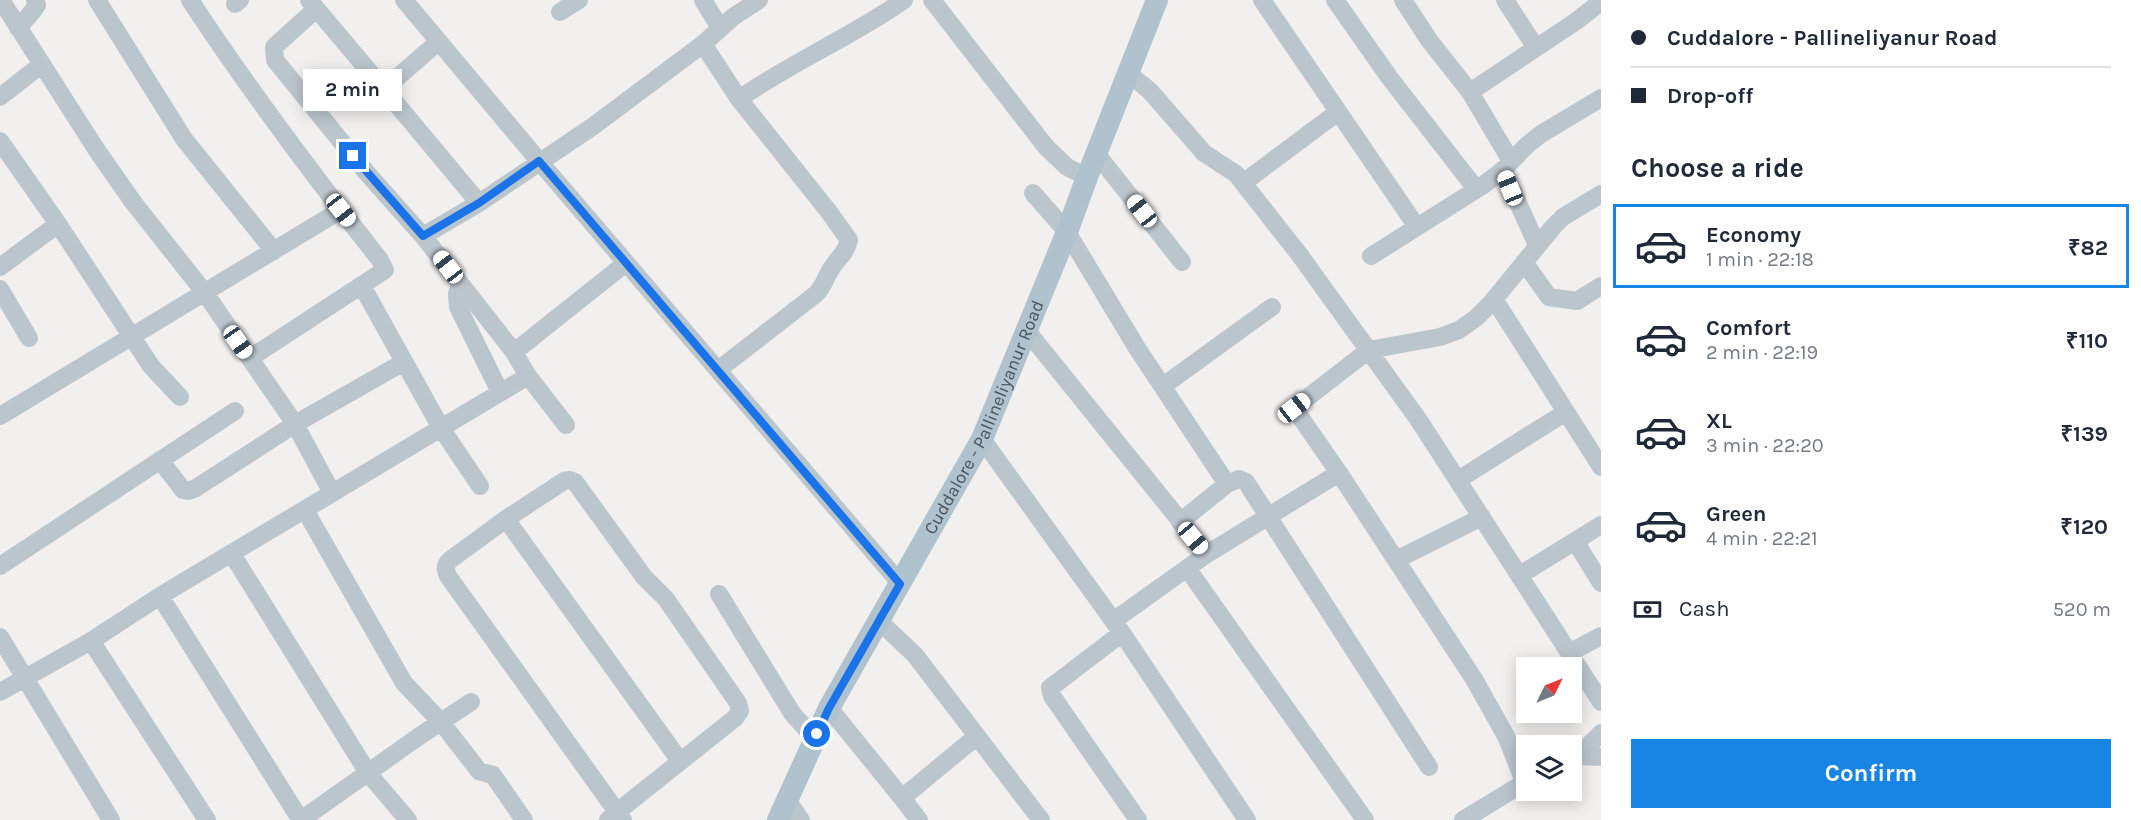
<!DOCTYPE html>
<html lang="en">
<head>
<meta charset="utf-8">
<style>
  :root { --surface:#fff; --page:#f6f6f7; --text:#1f2937; --muted:#747a83; --line:#e0e1e3; --accent:#1884e3 }
  body { margin:0; font-family:Karla,sans-serif; background:var(--page); color:var(--text); height:100vh; display:flex; flex-direction:column; font-size:22px; white-space:nowrap }
  * { box-sizing:border-box; margin:0 }
  p { font-size:20px; color:var(--muted) }
  .icon { flex:none; width:33px; height:33px; fill:none; stroke:currentColor; stroke-width:2; stroke-linecap:round; stroke-linejoin:round }
  .map { position:relative; flex:1; overflow:hidden }
  .details { display:flex; flex-direction:column; background:var(--surface); width:540px }
  .details>* { flex:none }
  .guide { display:grid; align-content:center; height:132px; padding:0 30px; background:var(--surface) }
  .needle { width:39px; rotate:47deg }
  .controls { position:absolute; left:1516px; top:657px; display:grid; gap:12px }
  .controls a { display:grid; place-items:center; width:66px; height:66px; border-radius:0px; background:var(--surface); box-shadow:0 3px 15px #0003; font-size:30px }
  .end { position:absolute; width:27px; height:27px; margin:-14px; border:8px solid #1a73e8; background:#fff; box-shadow:0 0 0 3px #fff }
  .from { border-radius:50% }
  .bubble { position:absolute; height:42px; border-radius:0px; background:var(--surface); box-shadow:0 3px 15px #0003; font-size:20px; font-weight:700; line-height:42px; text-align:center }
  .car { position:absolute; width:18px; height:36px; margin:-18px -9px; border-radius:8px; box-shadow:0 0 4px 2px #0007; background:linear-gradient(#fff 24%,#345 0 40%,#fff 0 76%,#345 0 86%,#fff 0) }
  .guide b { display:flex; align-items:center; gap:21px; height:57px; font-size:22px }
  .guide b+b { border-top:2px solid var(--line) }
  .guide i { width:15px; height:15px; background:var(--text) }
  ul { padding:0; list-style:none }
  li { display:flex; align-items:center; gap:18px; height:84px; margin:0 12px 9px; padding:0 18px; border:3px solid transparent; border-radius:0px }
  li div { flex:1 }
  li b { display:block; font-size:22px }
  li em { font-style:normal; font-weight:700 }
  li.current { border-color:var(--accent) }
  li>.icon { width:54px; height:54px; stroke-width:1.5 }
  h2 { padding:0 30px; font-size:27px; line-height:72px }
  .pay { display:flex; align-items:center; gap:15px; height:66px; padding:0 30px; font-size:22px }
  .pay p { margin-inline-start:auto }
  .action { display:flex; gap:12px; margin-top:auto; padding:12px 30px }
  .action a { flex:1; height:69px; border-radius:0px; background:var(--accent); color:#fff; font-size:24px; font-weight:700; line-height:69px; text-align:center }
  main { display:flex; flex:1; min-height:0 }
  .map>svg:first-child { display:block }
  .lines { fill:none; stroke-linecap:round; stroke-linejoin:round }
  .minor { stroke:#bbc5cc; stroke-width:18 }
  .major { stroke:#afc2ce; stroke-width:22 }
  .route { stroke:#1a73e8; stroke-width:8 }
  .labels { text-anchor:middle; stroke-width:4.5; stroke-linejoin:round; paint-order:stroke }
  .street-label { font-size:18px; fill:#47555d; stroke:#fff }
</style>
</head>
<body>
<main>
<div class="map">
<svg width="1601" height="820" viewBox="0 0 1601 820">
  <rect width="100%" height="100%" fill="#f2efef"/>
  <g class="lines">
    <path class="minor" d="M 1,0 L 96,149 L 133,202 L 205,293 L 295,424 L 332,493
      M 97,0 L 184,139 L 274,251
      M 190,0 C 249,90 313,175 380,260 L 385,270 L 250,358
      M 309,0 L 384,89 L 438,42
      M 404,0 L 539,161 L 900,583
      M 703,0 L 720,28
      M 932,0 L 1046,147 L 1067,167 L 1087,177
      M 1262,0 L 1417,227
      M 1335,0 L 1389,77 L 1476,189
      M 1403,0 L 1429,40 L 1470,92 L 1511,161
      M 1505,0 L 1536,48
      M 235,4 L 240,0
      M 316,9 L 274,47 L 275,60 L 366,172 L 423,236 L 514,352
      M 560,12 L 579,0
      M 18,28 L 32,12 L 37,5 L 35,0
      M 703,44 L 739,99 L 829,212 L 849,240 C 847,252 837,259 831,269 C 825,278 824,286 816,294 L 718,370
      M 1128,73 L 1150,91 L 1204,153 L 1236,174 L 1299,254 L 1418,419 L 1601,702
      M 384,89 L 479,203
      M 1470,92 L 1575,22 L 1601,2
      M 0,97 L 41,65
      M 739,99 C 792,62 851,37 904,0
      M 0,141 L 58,224 L 151,366 L 180,397
      M 1096,153 L 1182,262
      M 1503,170 L 1537,245
      M 1243,183 L 1338,112
      M 1033,193 L 1067,232 L 1137,348 L 1227,484
      M 423,236 L 479,203 L 592,127 L 703,44 L 733,17 L 759,0
      M 1371,256 L 1482,186 L 1503,170 L 1526,146 L 1541,134 L 1601,98
      M 1524,262 L 1549,297 L 1577,301 L 1601,286
      M 0,267 L 58,224
      M 460,283 L 457,294 L 458,307 L 500,392
      M 362,286 L 441,428 L 480,486
      M 0,289 L 29,338
      M 1494,299 L 1601,467
      M 1027,331 L 1207,554
      M 528,376 L 566,425
      M 1163,386 L 1272,307
      M 0,416 L 341,210
      M 982,439 L 1122,633 L 1247,820
      M 160,460 L 183,490 L 188,491 L 196,488 L 295,424 L 404,362
      M 1339,473 L 1294,408 L 1369,350 L 1440,337 L 1459,330 L 1476,318 L 1492,302 L 1553,227 L 1563,217 L 1601,194
      M 1458,480 L 1566,412
      M 305,510 L 404,683 L 441,722 L 479,771 L 493,775 L 524,820
      M 506,519 L 680,761
      M 1180,522 L 1227,484 L 1239,479 L 1246,482 L 1429,767
      M 1575,541 L 1601,583
      M 232,554 L 368,773 L 408,820
      M 1396,560 L 1482,517
      M 0,566 L 235,411
      M 1187,568 L 1365,820
      M 1520,575 L 1601,525
      M 719,594 L 792,713 L 807,730 L 817,734
      M 160,596 L 300,819 L 299,820
      M 879,621 L 915,655 L 1041,820
      M 1113,621 L 1207,554 L 1339,473 L 1474,679 L 1507,738 L 1524,782
      M 1122,633 L 1050,688 L 1052,696 L 1138,820
      M 0,637 L 111,820
      M 91,641 L 207,820
      M 1569,653 L 1601,636
      M 0,692 L 91,641 L 160,596 L 528,376 L 514,352 L 626,263
      M 829,708 L 902,798 L 977,736
      M 1578,756 L 1601,733
      M 1572,758 L 1578,756 L 1601,757
      M 902,798 L 919,820
      M 788,801 L 801,820
      M 301,820 L 421,735 L 471,702
      M 608,820 L 617,812 L 735,718 L 740,711 L 738,703 L 666,599 L 644,577 L 575,482 L 570,480 L 564,481 L 506,519 L 450,560 C 444,566 445,569 448,576 L 617,812 L 623,820
      M 1463,820 L 1527,781"/>
    <path class="major" id="s1" d="M 778,820 L 829,708 L 982,439 L 1067,232 L 1087,177 L 1157,0"/>
  </g>
  <g class="lines">
    <path class="route" d="M 353,156 L 423,236 L 479,203 L 539,161 L 900,584 L 829,708 L 817,734"/>
  </g>
  <g class="labels">
    <g class="street-label">
      <text dy="6" stroke="none"><textPath href="#s1" startOffset="453">Cuddalore - Pallineliyanur Road</textPath></text>
    </g>
  </g>
</svg>
<div class="controls">
<a><svg class="needle" viewBox="-14 -14 28 28"><path d="M0-13l5 13h-10z" fill="#e53935"/><path d="M0 13l5-13h-10z" fill="#747a83"/></svg></a>
<a><svg class="icon" aria-label="layers" viewBox="0 0 24 24"><path d="M12 4l9 5-9 5-9-5zM3 14l9 5 9-5"/></svg></a>
</div>
<i class="end from" style="left:817px;top:734px"></i>
<i class="end" style="left:353px;top:156px"></i>
<div class="bubble" style="left:303px;top:69px;width:99px">2 min</div>
<i class="car" style="left:1510px;top:188px;rotate:338deg"></i>
<i class="car" style="left:341px;top:210px;rotate:142deg"></i>
<i class="car" style="left:1142px;top:211px;rotate:322deg"></i>
<i class="car" style="left:448px;top:267px;rotate:322deg"></i>
<i class="car" style="left:238px;top:342px;rotate:145deg"></i>
<i class="car" style="left:1294px;top:408px;rotate:52deg"></i>
<i class="car" style="left:1193px;top:538px;rotate:140deg"></i>
</div>
<section class="details">
<div class="guide">
<b><i class="from"></i>Cuddalore - Pallineliyanur Road</b>
<b><i></i>Drop-off</b>
</div>
<h2>Choose a ride</h2>
<ul>
<li class="current"><svg class="icon" aria-label="car" viewBox="0 0 24 24"><path d="M5 17H2v-5l4-1 3-4h7l3 4 3 1v5h-3M9 17h6M6 11h13"/><circle cx="7" cy="17" r="2"/><circle cx="17" cy="17" r="2"/></svg><div><b>Economy</b><p>1 min · 22:18</p></div><em>₹82</em></li>
<li><svg class="icon" aria-label="car" viewBox="0 0 24 24"><path d="M5 17H2v-5l4-1 3-4h7l3 4 3 1v5h-3M9 17h6M6 11h13"/><circle cx="7" cy="17" r="2"/><circle cx="17" cy="17" r="2"/></svg><div><b>Comfort</b><p>2 min · 22:19</p></div><em>₹110</em></li>
<li><svg class="icon" aria-label="car" viewBox="0 0 24 24"><path d="M5 17H2v-5l4-1 3-4h7l3 4 3 1v5h-3M9 17h6M6 11h13"/><circle cx="7" cy="17" r="2"/><circle cx="17" cy="17" r="2"/></svg><div><b>XL</b><p>3 min · 22:20</p></div><em>₹139</em></li>
<li><svg class="icon" aria-label="car" viewBox="0 0 24 24"><path d="M5 17H2v-5l4-1 3-4h7l3 4 3 1v5h-3M9 17h6M6 11h13"/><circle cx="7" cy="17" r="2"/><circle cx="17" cy="17" r="2"/></svg><div><b>Green</b><p>4 min · 22:21</p></div><em>₹120</em></li>
</ul>
<div class="pay"><svg class="icon" aria-label="cash" viewBox="0 0 24 24"><path d="M3 7h18v10H3z"/><circle cx="12" cy="12" r="2"/></svg>Cash<p>520 m</p></div>
<div class="action"><a>Confirm</a></div>
</section>
</main>
</body>
</html>
